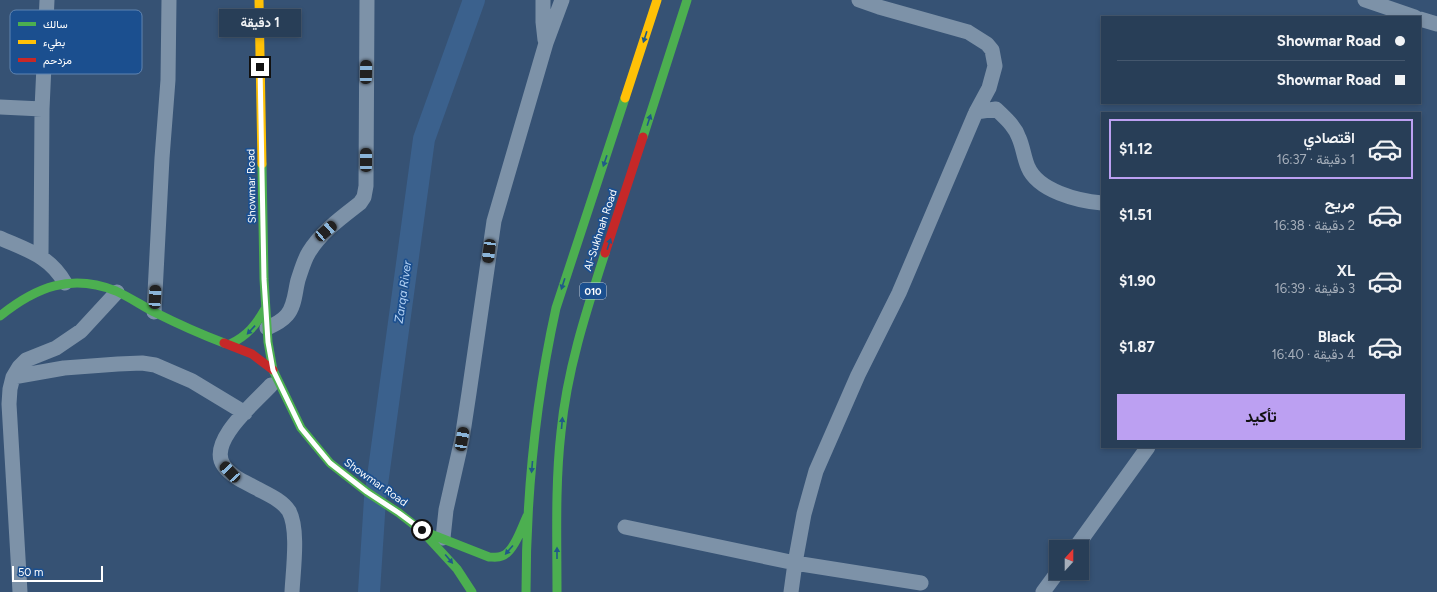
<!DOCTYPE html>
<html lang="ar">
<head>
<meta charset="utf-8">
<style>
  :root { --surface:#283e57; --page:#344961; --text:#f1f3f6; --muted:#a5aeba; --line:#44576d; --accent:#bca0f2 }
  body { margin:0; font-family:Figtree,Vazirmatn,sans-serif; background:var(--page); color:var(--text); direction:rtl; height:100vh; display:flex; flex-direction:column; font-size:15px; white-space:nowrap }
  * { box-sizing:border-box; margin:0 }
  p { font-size:13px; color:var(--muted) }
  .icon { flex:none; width:22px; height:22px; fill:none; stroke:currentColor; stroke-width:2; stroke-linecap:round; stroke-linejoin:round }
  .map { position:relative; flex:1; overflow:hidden; direction:ltr }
  .sheet { position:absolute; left:1101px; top:112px; width:320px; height:336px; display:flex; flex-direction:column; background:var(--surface); border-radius:0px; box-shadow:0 2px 6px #0003,0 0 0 1px var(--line); direction:rtl }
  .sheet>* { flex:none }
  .hud { position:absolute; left:1101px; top:16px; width:320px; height:88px; border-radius:0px; box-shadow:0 2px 6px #0003,0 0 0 1px var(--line); direction:rtl; display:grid; align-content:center; height:88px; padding:0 16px; background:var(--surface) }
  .needle { width:26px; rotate:21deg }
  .fabs { position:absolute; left:1049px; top:540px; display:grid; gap:8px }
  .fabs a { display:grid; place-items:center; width:40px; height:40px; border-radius:0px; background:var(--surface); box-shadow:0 2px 6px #0003,0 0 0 1px var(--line); font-size:20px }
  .scale { position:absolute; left:12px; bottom:10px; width:91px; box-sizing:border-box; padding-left:4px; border:2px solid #fff; border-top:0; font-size:11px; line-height:14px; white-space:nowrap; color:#fff; -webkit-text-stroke:3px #1b4f8f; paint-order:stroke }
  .end { position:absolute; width:18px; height:18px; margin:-9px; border:5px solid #fff; background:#111; box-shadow:0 0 0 2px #111 }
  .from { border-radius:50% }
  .bubble { position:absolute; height:28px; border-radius:0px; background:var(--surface); box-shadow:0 2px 6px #0003,0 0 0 1px var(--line); font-size:13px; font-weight:700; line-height:28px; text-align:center; direction:rtl }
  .car { position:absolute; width:12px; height:24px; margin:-12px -6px; border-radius:5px; box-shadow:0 0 3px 1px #0007; background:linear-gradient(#222 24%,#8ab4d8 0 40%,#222 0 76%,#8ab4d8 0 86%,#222 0) }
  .hud b { display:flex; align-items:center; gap:14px; height:38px; font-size:15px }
  .hud b+b { border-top:1px solid var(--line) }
  .hud i { width:10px; height:10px; background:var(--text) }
  ul { padding:7px 0 0; list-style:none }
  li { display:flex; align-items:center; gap:12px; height:60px; margin:0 8px 6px; padding:0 8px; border:2px solid transparent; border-radius:0px }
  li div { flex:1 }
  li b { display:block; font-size:15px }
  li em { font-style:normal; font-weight:700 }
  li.active { border-color:var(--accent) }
  li>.icon { width:36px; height:36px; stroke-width:1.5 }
  .primary-button { display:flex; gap:8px; margin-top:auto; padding:8px 16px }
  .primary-button a { flex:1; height:46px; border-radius:0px; background:var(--accent); color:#111; font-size:16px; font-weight:700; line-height:46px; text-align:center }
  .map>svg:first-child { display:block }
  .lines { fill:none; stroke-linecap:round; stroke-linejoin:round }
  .river { stroke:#3b618d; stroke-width:22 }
  .street { stroke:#7d92a8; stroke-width:15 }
  .fast { stroke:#4caf50; stroke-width:9 }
  .slow { stroke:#ffc107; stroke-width:9 }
  .jam { stroke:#c62828; stroke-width:9 }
  .oneway { fill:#205989 }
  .route { stroke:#fff; stroke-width:5 }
  .labels { text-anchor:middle; stroke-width:3.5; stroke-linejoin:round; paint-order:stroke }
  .shield { fill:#1b4f8f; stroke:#bbcadd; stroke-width:1 }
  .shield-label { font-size:10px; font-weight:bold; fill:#fff }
  .street-label { font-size:11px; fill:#fff; stroke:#1b4f8f }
  .water-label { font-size:12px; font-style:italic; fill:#b5d3f5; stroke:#1b4f8f }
  .key { fill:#1b4f8f; stroke:#5f84b1; stroke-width:1 }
  .key-label { font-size:11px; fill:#fff }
</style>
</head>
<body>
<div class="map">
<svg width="1437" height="592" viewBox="0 0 1437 592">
  <rect width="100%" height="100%" fill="#365274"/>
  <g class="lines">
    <path class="river" d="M 369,592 L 375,499 L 424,139 L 474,0"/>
    <path class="street" d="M 543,0 L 543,22 L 545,40
      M 1365,0 L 1415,17
      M 1420,19 L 1437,24
      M 0,107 L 42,109
      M 976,112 L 996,109 C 1005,118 1015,126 1019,138 C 1023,147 1024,158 1028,167 C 1038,191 1078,201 1102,203
      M 0,238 C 27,250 50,256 65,283
      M 41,257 L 42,109 L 47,0
      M 154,312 L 162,158 L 168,80 L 169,0
      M 267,328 C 274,325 282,321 287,315 C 295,306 295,291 298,280 C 301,271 304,260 309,252 C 321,232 342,217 360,203 L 364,197 L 366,186 L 367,0
      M 13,377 L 64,368 L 118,364 L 142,363 L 155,365 L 192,381 L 245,413
      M 271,385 C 257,401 206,442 224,466 C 232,477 245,482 256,488 C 267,494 282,500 289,511 C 299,529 293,571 292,592
      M 625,527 L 795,563 L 921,583
      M 443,538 L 446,510 L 462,439 L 469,393 L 494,221 L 546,43 L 562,0
      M 1076,547 L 1148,447
      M 20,592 L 9,404 L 10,389 L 13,377 L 19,367 L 26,360 L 56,348 L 81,331 L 117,292
      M 791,592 L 795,563 L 804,514 L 816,471 L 858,375 L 899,293 L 976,112 L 989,88 L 995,66 L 992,50 L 987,44 L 968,32 L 879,7 L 859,0
      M 1043,592 L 1057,573"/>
    <path class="fast" d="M 643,137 L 687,0
      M 262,164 L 264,279 L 268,342 L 273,370 L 301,428 L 330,463 L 367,492 L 399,513 L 422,531 L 457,569 L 472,592
      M 0,316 C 36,287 71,273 116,291 C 129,297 141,305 154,312 C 176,323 200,334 224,343
      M 230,344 C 247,336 256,325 265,309
      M 428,533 L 489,557 C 493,557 498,558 502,556 C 514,552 522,527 527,516
      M 526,592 C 526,495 535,403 556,308 L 625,98
      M 557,592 C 557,539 555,485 561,432 C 567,370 586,312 605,253"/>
    <path class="slow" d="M 259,0 L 262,164
      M 625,98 L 657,0"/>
    <path class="jam" d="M 605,253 L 643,137
      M 224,343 L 252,354 L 273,370"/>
  </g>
  <defs><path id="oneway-solid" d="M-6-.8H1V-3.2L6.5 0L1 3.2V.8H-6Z"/></defs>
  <g class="oneway">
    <use href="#oneway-solid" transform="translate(645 37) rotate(108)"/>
    <use href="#oneway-solid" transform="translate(649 120) rotate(-72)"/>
    <use href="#oneway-solid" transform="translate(605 161) rotate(109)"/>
    <use href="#oneway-solid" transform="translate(609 244) rotate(-72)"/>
    <use href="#oneway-solid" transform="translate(563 284) rotate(108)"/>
    <use href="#oneway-solid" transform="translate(251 330) rotate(133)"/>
    <use href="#oneway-solid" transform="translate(562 423) rotate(-85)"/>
    <use href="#oneway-solid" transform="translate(532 467) rotate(95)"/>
    <use href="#oneway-solid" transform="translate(509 550) rotate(131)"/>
    <use href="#oneway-solid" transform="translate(557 553) rotate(-90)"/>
    <use href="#oneway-solid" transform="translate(449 559) rotate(50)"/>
  </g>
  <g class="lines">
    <path class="route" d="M 260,67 L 264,279 L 268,342 L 273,370 L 301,428 L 330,463 L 367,492 L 399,513 L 422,530"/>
  </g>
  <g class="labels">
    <rect class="shield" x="580" y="283" width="26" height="16" rx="3"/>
    <g class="shield-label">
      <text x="593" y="295">010</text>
    </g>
    <g class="street-label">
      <text transform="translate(251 186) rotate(-91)" y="4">Showmar Road</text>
      <text transform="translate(600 230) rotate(-72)" y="4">Al-Sukhnah Road</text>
      <text transform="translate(376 482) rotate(35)" y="4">Showmar Road</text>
    </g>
    <g class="water-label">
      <text transform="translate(403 292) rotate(-82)" y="4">Zarqa River</text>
    </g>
  </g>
  <rect x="10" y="10" width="132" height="64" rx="6" class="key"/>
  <rect x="18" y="22" width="18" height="4" fill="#4caf50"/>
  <rect x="18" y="40" width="18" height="4" fill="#ffc107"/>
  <rect x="18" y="58" width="18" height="4" fill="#c62828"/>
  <g class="key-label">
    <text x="43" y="28">سالك</text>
    <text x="43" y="46">بطيء</text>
    <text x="43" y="64">مزدحم</text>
  </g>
</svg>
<div class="fabs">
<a><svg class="needle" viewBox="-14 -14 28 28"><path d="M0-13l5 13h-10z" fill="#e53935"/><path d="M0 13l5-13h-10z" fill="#a5aeba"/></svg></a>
</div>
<div class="scale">50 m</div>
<i class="end from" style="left:422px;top:530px"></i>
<i class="end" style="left:260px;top:67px"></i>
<div class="bubble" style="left:219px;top:9px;width:82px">1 دقيقة</div>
<i class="car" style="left:366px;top:72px;rotate:1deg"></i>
<i class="car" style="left:366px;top:160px;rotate:0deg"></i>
<i class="car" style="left:326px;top:231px;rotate:49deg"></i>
<i class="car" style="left:489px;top:251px;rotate:187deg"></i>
<i class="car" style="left:155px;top:297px;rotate:3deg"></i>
<i class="car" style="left:462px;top:439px;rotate:10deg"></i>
<i class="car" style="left:230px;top:472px;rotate:317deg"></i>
<div class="hud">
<b><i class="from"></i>Showmar Road</b>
<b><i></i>Showmar Road</b>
</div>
<section class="sheet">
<ul>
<li class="active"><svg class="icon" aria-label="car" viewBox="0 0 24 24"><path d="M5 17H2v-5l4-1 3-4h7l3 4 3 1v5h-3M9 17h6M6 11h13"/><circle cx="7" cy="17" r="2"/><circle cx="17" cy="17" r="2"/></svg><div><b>اقتصادي</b><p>1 دقيقة · 16:37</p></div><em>$1.12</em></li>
<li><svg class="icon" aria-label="car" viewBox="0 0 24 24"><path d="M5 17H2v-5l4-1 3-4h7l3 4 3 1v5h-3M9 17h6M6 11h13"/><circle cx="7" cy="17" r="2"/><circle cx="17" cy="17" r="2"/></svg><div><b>مريح</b><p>2 دقيقة · 16:38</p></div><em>$1.51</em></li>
<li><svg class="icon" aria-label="car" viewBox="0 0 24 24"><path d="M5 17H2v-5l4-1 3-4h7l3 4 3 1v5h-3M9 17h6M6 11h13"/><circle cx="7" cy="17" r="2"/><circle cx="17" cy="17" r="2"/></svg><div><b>XL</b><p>3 دقيقة · 16:39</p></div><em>$1.90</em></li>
<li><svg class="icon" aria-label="car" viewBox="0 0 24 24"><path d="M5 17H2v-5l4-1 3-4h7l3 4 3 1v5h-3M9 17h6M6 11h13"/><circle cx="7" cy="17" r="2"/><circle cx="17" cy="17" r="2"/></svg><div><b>Black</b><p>4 دقيقة · 16:40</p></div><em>$1.87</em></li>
</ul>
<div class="primary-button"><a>تأكيد</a></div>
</section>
</div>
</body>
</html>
